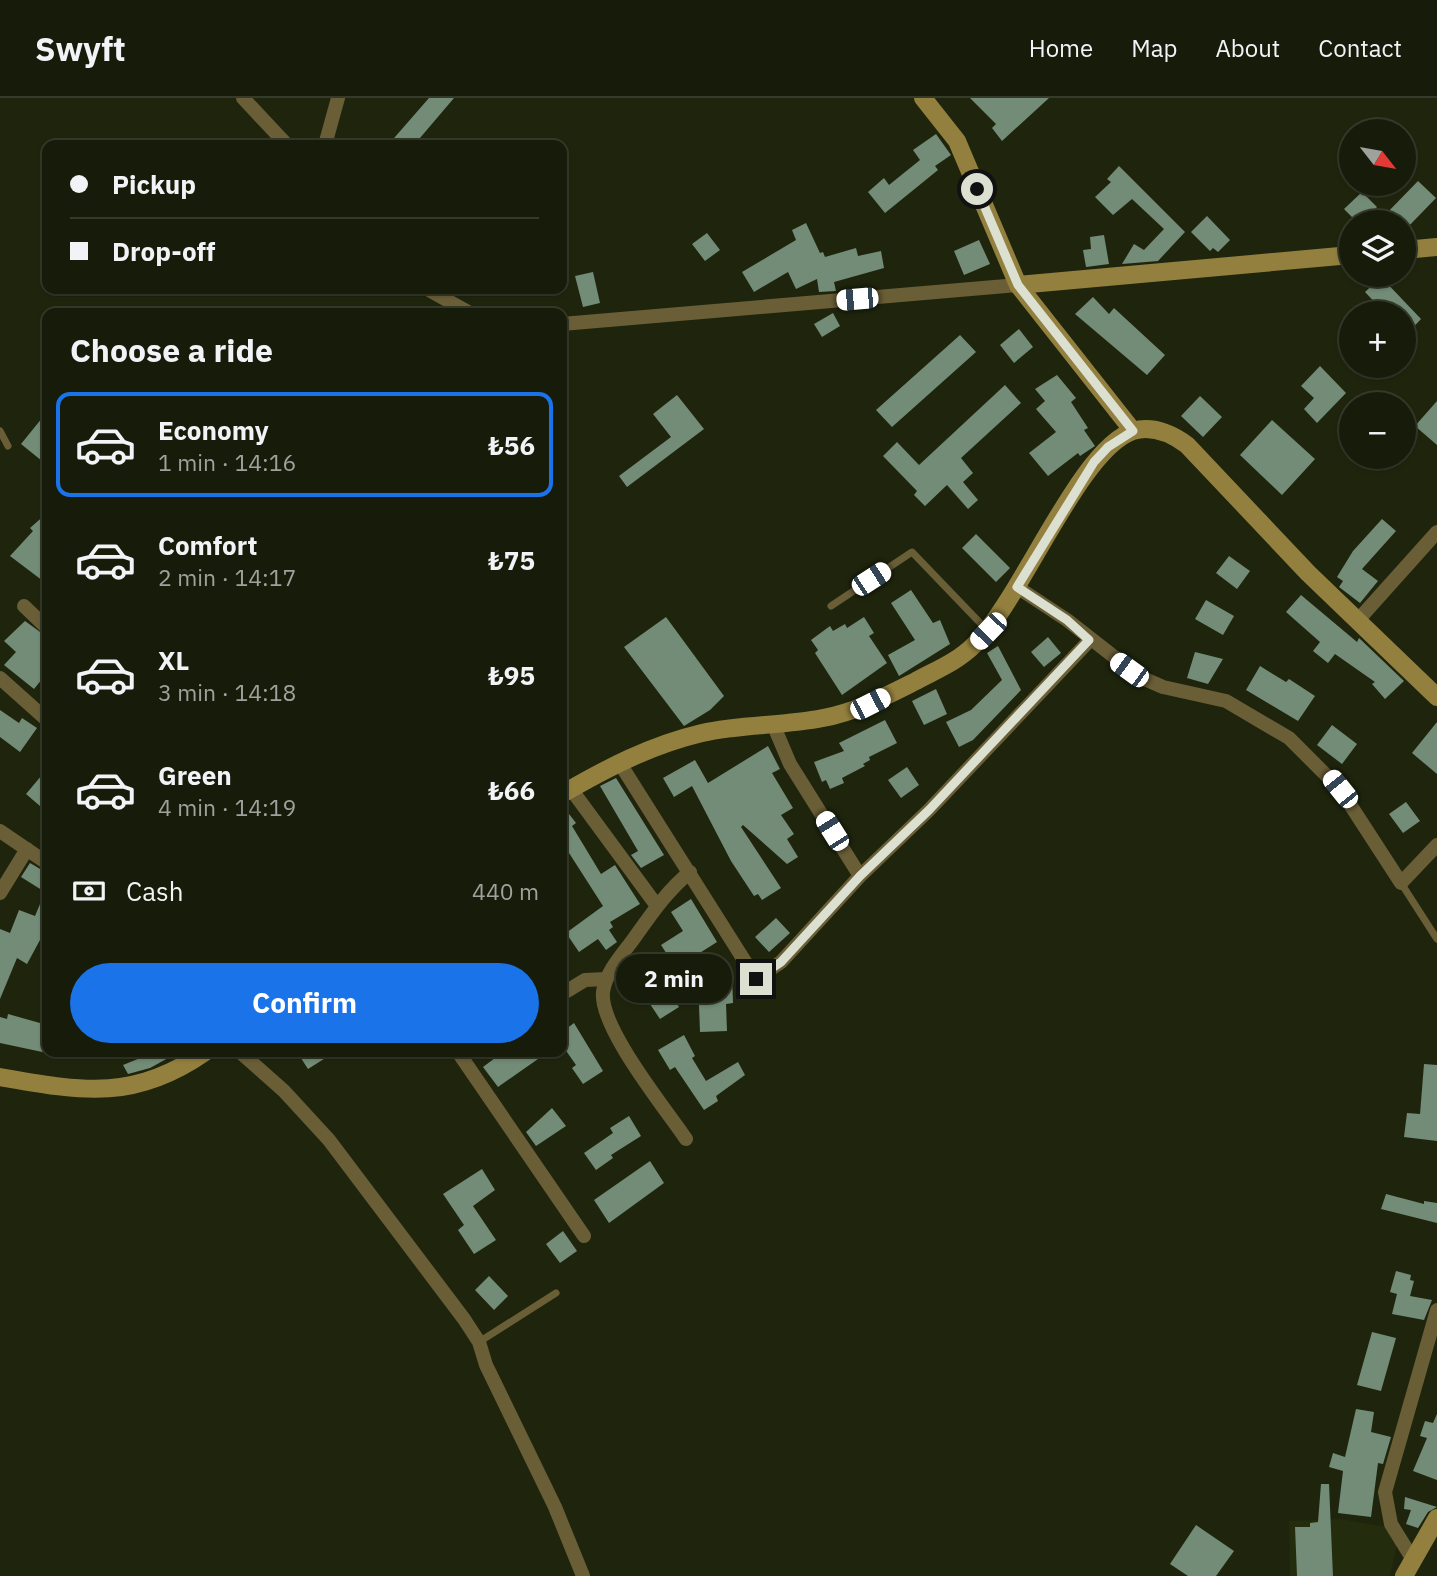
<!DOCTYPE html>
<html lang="en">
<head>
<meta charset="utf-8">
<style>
  :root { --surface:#171c0a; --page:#202513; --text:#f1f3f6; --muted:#9ea19c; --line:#363a2b; --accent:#1a73e8 }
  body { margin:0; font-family:"IBM Plex Sans",sans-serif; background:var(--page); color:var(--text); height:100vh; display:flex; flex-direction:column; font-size:26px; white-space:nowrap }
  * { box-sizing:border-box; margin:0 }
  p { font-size:23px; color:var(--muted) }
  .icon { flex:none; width:38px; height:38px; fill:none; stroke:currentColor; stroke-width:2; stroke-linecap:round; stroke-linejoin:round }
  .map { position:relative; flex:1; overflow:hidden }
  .drawer { position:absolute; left:42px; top:210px; width:525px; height:749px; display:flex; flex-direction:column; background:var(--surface); border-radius:14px; box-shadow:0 2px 5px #0004,0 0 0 2px var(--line) }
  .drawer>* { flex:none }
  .top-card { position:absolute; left:42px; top:42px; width:525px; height:154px; border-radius:14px; box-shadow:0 2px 5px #0004,0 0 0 2px var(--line); display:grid; align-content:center; height:154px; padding:0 28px; background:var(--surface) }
  .needle { width:46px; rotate:121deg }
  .buttons { position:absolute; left:1339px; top:21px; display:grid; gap:14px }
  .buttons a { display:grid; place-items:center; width:77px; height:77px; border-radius:50%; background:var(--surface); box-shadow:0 2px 5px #0004,0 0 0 2px var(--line); font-size:35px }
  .end { position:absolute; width:32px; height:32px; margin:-16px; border:9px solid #dbe0d1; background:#111; box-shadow:0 0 0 4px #111 }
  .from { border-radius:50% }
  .bubble { position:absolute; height:49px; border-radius:24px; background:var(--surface); box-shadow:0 2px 5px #0004,0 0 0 2px var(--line); font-size:23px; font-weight:700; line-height:49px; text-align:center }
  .car { position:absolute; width:21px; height:42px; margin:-21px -10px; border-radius:9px; box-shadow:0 0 5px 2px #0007; background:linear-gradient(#fff 24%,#345 0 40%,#fff 0 76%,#345 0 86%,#fff 0) }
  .top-card b { display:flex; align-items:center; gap:24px; height:66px; font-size:26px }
  .top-card b+b { border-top:2px solid var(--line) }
  .top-card i { width:18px; height:18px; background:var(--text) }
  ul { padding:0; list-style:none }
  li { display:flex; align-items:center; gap:21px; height:105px; margin:0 14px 10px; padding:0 14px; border:4px solid transparent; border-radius:14px }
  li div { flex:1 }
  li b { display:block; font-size:26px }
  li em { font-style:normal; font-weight:700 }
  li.current { border-color:var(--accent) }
  li>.icon { width:63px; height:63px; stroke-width:1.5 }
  h2 { padding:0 28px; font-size:32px; line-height:84px }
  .pay { display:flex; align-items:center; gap:18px; height:77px; padding:0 28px; font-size:26px }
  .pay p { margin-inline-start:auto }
  .primary-button { display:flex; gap:14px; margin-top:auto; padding:14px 28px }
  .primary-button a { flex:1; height:80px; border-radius:42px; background:var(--accent); color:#fff; font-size:28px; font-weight:700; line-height:80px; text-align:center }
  header { display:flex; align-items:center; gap:42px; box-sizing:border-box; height:98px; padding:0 35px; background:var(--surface); border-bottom:2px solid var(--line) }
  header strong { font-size:33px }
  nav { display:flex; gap:38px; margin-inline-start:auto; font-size:24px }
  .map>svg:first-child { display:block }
  .built { fill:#232c0c }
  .building { fill:#728c77 }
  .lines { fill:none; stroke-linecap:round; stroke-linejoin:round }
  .lane { stroke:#6a5e37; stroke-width:7 }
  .street { stroke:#6a5e37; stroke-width:14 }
  .secondary { stroke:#93803e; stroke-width:18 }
  .route { stroke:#dbe0d1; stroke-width:9 }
</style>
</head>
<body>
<header>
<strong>Swyft</strong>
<nav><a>Home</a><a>Map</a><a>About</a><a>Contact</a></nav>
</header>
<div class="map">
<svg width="1437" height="1478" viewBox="0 0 1437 1478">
  <rect width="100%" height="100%" fill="#1f250d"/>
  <path class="built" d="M 1340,1421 L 1387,1429 L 1398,1442 L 1390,1478 L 1290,1478 L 1289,1423 Z"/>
  <path class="building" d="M 429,0 L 454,0 L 414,47 L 388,47 Z
    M 970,0 L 1049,0 L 1002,43 L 992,30 L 996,26 Z
    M 936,36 L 951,57 L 935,68 L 938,72 L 885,115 L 868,94 L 884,80 L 889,87 L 920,62 L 913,52 Z
    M 1119,68 L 1185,134 L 1158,163 L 1122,166 L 1134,146 L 1144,152 L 1164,131 L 1132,101 L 1113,117 L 1095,99 L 1111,84 L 1107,81 Z
    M 1418,83 L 1436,100 L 1404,133 L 1404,124 L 1390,124 L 1384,118 Z
    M 1362,94 L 1377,109 L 1362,124 L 1357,124 L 1344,111 Z
    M 1207,118 L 1230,142 L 1218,154 L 1213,150 L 1210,153 L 1191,134 Z
    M 806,125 L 820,155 L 823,154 L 825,159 L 856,150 L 858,158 L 881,153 L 884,170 L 834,184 L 836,193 L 819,194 L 817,181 L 796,191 L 788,174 L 754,194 L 742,174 L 796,142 L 792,132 Z
    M 707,135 L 720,152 L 705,163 L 692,146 Z
    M 1104,137 L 1109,166 L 1086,169 L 1083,152 L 1091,151 L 1090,139 Z
    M 979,142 L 990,166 L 964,177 L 954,153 Z
    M 593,174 L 600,205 L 583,209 L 575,178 Z
    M 1381,179 L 1421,221 L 1404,239 L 1404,215 L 1385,215 L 1365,194 Z
    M 1093,199 L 1109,216 L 1114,210 L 1165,257 L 1147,277 L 1075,216 Z
    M 833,215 L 840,228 L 822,239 L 814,226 Z
    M 1019,231 L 1033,249 L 1014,265 L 1000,247 Z
    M 960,237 L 976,254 L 892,329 L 876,312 Z
    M 1320,268 L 1346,295 L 1317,325 L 1304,311 L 1314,300 L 1301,288 Z
    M 1057,277 L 1076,300 L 1071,304 L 1088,330 L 1084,332 L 1095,348 L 1080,358 L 1078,355 L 1048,378 L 1029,355 L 1056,334 L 1036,311 L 1045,303 L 1035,291 Z
    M 1005,287 L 1021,305 L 961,360 L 973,375 L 963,384 L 978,402 L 968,411 L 947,387 L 925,408 L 914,397 L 917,393 L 883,358 L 897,344 L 919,367 Z
    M 677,297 L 704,331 L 627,389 L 619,378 L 671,339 L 653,316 Z
    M 1200,298 L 1222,319 L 1203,339 L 1181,318 Z
    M 1437,303 L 1437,347 L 1415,328 Z
    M 47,314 L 47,357 L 42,363 L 21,346 Z
    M 1272,322 L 1315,361 L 1282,397 L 1240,357 Z
    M 47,415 L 47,486 L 10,458 L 33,433 L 30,430 Z
    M 1382,421 L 1396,433 L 1362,471 L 1378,483 L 1360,505 L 1339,489 L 1343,483 L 1337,479 L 1353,453 Z
    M 976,436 L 1010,470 L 996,484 L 962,450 Z
    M 1229,458 L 1250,473 L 1237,491 L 1216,475 Z
    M 911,492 L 933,525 L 940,522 L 950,546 L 899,578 L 888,557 L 915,542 L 891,505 Z
    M 1301,497 L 1357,544 L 1359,540 L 1404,583 L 1385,601 L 1372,586 L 1375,584 L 1335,556 L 1328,565 L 1313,553 L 1320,544 L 1286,514 Z
    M 1206,502 L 1234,518 L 1223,537 L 1195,521 Z
    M 666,519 L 724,598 L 710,612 L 684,628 L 624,549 Z
    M 864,519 L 874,535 L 869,538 L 887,565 L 842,597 L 815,555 L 818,552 L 811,542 L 830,528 L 833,533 L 845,526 L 847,530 Z
    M 25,523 L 47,539 L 47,575 L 34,591 L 4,567 L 16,554 L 4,543 Z
    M 1048,539 L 1061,555 L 1044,569 L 1031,554 Z
    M 998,548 L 1021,592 L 973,642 L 959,649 L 946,624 L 971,612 L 1002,582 L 987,555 Z
    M 1195,554 L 1223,561 L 1208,586 L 1187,580 Z
    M 1260,568 L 1286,584 L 1289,581 L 1315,598 L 1298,623 L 1246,592 Z
    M 936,591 L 947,616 L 924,627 L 912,603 Z
    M 0,612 L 19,625 L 22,620 L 37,630 L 20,654 L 0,639 Z
    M 885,622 L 897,645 L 869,659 L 870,662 L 863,666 L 865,668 L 842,680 L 844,685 L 830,691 L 826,682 L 822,684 L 814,664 L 844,653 L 839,645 Z
    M 1437,624 L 1437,676 L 1412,655 Z
    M 1332,627 L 1357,646 L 1342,666 L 1317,647 Z
    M 768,648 L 780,671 L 772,675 L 793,710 L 781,717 L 794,736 L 787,741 L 798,759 L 787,766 L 743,727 L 741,729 L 781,790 L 762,802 L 758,796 L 754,798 L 731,763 L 692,688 L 674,699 L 663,680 L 695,662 L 708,685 Z
    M 907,669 L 919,687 L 901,700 L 888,682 Z
    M 47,671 L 47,714 L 26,696 Z
    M 616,680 L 664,757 L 641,770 L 631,757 L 638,753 L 600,688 Z
    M 1406,704 L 1420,723 L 1403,735 L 1389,716 Z
    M 562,707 L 576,725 L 572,728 L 601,776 L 615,767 L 640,806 L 610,824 L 613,829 L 609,832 L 617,844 L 606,852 L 598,841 L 579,854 L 566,835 L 603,808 L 562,744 Z
    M 30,765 L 47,775 L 47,829 L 27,866 L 17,860 L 0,901 L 0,831 L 10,835 L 19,812 L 35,818 L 45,794 L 21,779 Z
    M 691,801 L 717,844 L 676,870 L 661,847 L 683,833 L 671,814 Z
    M 776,820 L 790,835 L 769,854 L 755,839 Z
    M 732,877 L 733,905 L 726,906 L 727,933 L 700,934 L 699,907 L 691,907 L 689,879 Z
    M 667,890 L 679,909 L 660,921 L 648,903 Z
    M 8,916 L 47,927 L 47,955 L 0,945 L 0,919 L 7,921 Z
    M 574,925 L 603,973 L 583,986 L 572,970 L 576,967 L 562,947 L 562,934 Z
    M 684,937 L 695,958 L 692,960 L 706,983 L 738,964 L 745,977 L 716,998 L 718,1003 L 704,1012 L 675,969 L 670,972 L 658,952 Z
    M 155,954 L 179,954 L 150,970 L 128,976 L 123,967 Z
    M 297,954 L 335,954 L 308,971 Z
    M 503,954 L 548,954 L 498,989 L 483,969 Z
    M 1424,966 L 1437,967 L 1437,1043 L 1404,1039 L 1407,1015 L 1420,1016 Z
    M 552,1010 L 566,1028 L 536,1048 L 526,1034 Z
    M 629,1018 L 641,1038 L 611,1057 L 613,1060 L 596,1072 L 584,1055 L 613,1035 L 610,1030 Z
    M 650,1063 L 664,1085 L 609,1125 L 594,1102 Z
    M 482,1071 L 495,1092 L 473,1108 L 496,1142 L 474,1156 L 458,1132 L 464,1127 L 443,1096 Z
    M 1386,1096 L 1424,1106 L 1424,1103 L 1437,1105 L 1437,1125 L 1381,1111 Z
    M 563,1133 L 577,1153 L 560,1165 L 546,1146 Z
    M 1396,1173 L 1411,1177 L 1410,1182 L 1414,1183 L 1410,1198 L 1432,1202 L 1424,1222 L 1392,1216 L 1397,1196 L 1390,1194 Z
    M 489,1178 L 508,1198 L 494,1212 L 475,1192 Z
    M 1372,1234 L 1396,1240 L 1381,1293 L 1357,1287 Z
    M 1356,1311 L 1374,1314 L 1371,1334 L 1391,1339 L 1383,1366 L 1378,1365 L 1371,1419 L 1338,1415 L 1343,1373 L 1329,1369 L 1333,1355 L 1345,1359 Z
    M 1437,1316 L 1437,1382 L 1413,1373 L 1427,1340 L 1420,1338 L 1425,1323 L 1433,1325 Z
    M 1321,1386 L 1329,1386 L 1333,1478 L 1297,1478 L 1295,1429 L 1310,1429 L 1310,1425 L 1318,1424 Z
    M 1405,1399 L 1437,1409 L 1428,1414 L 1418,1430 L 1406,1426 L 1411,1412 L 1404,1411 Z
    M 1196,1427 L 1234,1453 L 1216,1478 L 1188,1478 L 1170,1466 Z"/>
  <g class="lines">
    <path class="lane" d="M 0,333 L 8,348
      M 831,508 L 912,454 L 985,530
      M 1401,785 L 1437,841
      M 479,1244 L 556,1195"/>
    <path class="street" d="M 243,0 L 287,47
      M 325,47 L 338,0
      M 427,191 L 470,215
      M 562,226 L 1018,187
      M 1017,489 L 1067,522 L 1140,579 L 1163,589 L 1226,603 L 1289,640 L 1340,691 L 1401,785 L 1437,747
      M 24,508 L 47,530
      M 1359,521 L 1437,434
      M 0,580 L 47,622
      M 773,626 L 790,666 L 860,778
      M 619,664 L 756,881 L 781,864 L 860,778 L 929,712 L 1089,543
      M 571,691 L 657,808
      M 0,733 L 47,765
      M 0,795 L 27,751
      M 562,896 L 585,882 L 606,881
      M 240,954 L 284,993 L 329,1042 L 464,1221 L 479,1244 L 486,1267 L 555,1409 L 583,1478
      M 458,954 L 584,1138
      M 686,1041 C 665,1010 599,929 603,894 C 606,873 623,856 635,839 C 652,815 667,793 690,774
      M 1412,1460 L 1391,1426 L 1385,1394 L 1437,1212"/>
    <path class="secondary" d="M 923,0 L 957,43 L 1018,187 L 1133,333
      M 1404,152 L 1437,149
      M 1018,187 L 1351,157
      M 562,696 C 607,670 651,647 702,635 C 742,626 783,628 823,620 C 856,614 886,598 916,583 C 936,572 957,564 974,547 C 1022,501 1079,351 1133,333 C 1153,327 1172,336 1187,347 L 1308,475 L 1437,599
      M 0,979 C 81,993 133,1004 205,954
      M 1404,1478 L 1437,1420"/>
  </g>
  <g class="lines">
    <path class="route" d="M 756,881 L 781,864 L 860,778 L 929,712 L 1089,542 L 1067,522 L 1017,489 L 1094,364 L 1108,349 L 1133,333 L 1018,187 L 977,91"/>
  </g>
</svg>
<div class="buttons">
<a><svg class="needle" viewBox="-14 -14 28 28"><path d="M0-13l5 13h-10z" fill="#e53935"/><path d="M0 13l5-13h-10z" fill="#9ea19c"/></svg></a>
<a><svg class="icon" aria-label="layers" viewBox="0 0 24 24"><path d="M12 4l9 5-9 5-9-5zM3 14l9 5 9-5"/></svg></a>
<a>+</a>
<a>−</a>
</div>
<i class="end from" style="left:977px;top:91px"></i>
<i class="end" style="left:756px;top:881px"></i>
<div class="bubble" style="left:616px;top:856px;width:116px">2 min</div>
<i class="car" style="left:857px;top:201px;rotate:265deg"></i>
<i class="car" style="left:871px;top:481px;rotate:57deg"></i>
<i class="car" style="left:988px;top:533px;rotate:224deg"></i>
<i class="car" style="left:1129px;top:572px;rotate:306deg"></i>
<i class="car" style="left:870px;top:606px;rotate:63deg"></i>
<i class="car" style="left:1340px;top:691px;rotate:321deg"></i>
<i class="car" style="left:832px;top:733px;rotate:328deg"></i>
<div class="top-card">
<b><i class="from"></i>Pickup</b>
<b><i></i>Drop-off</b>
</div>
<section class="drawer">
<h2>Choose a ride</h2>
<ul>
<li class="current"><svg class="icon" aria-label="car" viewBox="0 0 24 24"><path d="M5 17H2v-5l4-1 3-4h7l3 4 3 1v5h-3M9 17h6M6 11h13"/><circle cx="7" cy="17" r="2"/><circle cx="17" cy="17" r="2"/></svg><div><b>Economy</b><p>1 min · 14:16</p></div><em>₺56</em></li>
<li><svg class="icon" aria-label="car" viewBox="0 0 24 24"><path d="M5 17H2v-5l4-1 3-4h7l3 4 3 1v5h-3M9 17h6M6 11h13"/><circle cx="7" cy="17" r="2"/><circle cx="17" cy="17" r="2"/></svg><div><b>Comfort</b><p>2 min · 14:17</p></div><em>₺75</em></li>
<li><svg class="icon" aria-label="car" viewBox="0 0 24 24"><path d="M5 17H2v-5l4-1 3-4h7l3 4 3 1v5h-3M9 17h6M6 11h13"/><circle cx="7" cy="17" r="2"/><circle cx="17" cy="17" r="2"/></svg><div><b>XL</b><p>3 min · 14:18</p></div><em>₺95</em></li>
<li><svg class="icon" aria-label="car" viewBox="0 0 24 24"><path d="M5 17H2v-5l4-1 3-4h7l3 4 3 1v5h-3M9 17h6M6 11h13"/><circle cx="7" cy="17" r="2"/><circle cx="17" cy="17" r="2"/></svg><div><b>Green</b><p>4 min · 14:19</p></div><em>₺66</em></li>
</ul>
<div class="pay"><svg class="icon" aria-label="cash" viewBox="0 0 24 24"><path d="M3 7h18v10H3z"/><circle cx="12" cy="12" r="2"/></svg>Cash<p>440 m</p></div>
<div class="primary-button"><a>Confirm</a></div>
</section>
</div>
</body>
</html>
